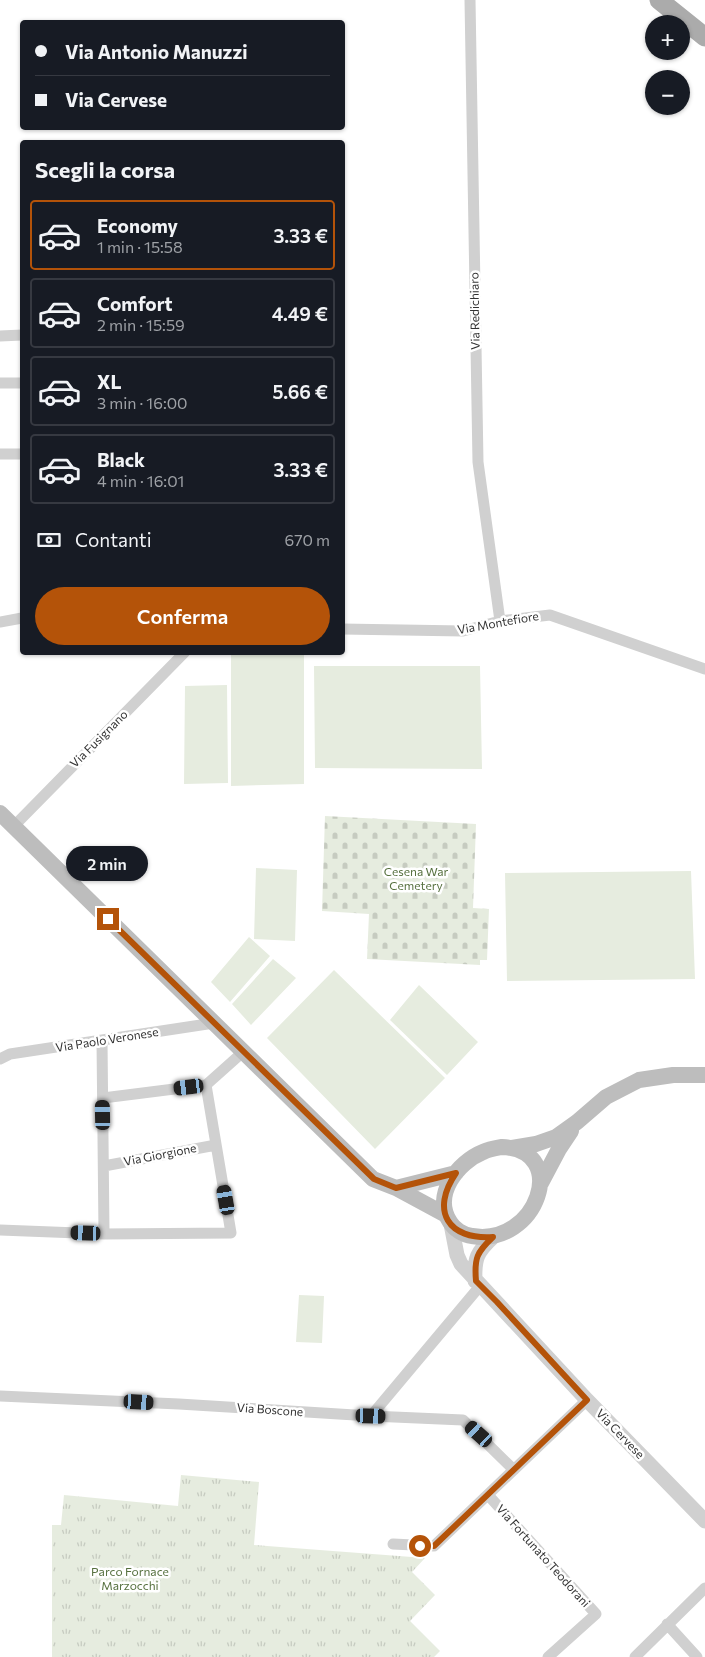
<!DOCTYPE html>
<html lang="it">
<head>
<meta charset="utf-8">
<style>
  :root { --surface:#171b24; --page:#242831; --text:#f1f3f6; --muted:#9ea1a6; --line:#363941; --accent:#b45309 }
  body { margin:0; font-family:Commissioner,sans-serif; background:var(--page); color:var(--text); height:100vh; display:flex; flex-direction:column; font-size:19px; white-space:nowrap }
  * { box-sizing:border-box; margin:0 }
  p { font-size:16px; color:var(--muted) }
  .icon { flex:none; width:28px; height:28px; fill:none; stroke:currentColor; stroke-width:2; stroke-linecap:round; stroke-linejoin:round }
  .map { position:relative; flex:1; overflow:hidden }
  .panel { position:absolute; left:20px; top:140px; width:325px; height:515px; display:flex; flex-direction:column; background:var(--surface); border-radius:5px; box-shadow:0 1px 4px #0004 }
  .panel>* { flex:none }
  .hud { position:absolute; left:20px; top:20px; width:325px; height:110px; border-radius:5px; box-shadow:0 1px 4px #0004; display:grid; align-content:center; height:110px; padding:0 15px; background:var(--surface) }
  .controls { position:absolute; left:645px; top:15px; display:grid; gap:10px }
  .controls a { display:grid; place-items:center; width:45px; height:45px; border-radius:50%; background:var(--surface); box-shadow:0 1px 4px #0004; font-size:25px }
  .end { position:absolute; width:22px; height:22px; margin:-11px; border:6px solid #b45309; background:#fff; box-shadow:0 0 0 2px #fff }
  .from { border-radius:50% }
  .bubble { position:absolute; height:35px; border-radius:18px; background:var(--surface); box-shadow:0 1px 4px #0004; font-size:16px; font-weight:600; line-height:35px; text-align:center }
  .car { position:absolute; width:15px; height:30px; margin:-15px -8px; border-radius:6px; box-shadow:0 0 4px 1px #0007; background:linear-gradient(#222 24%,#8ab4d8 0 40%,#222 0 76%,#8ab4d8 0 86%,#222 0) }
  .hud b { display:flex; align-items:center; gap:18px; height:48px; font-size:19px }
  .hud b+b { border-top:1px solid var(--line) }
  .hud i { width:12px; height:12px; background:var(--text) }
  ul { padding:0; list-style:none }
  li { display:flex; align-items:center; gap:15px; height:70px; margin:0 10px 8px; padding:0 5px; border:2px solid var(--line); border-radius:5px }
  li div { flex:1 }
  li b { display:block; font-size:19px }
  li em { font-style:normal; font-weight:600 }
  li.active { border-color:var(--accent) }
  li>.icon { width:45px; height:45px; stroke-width:1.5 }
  h2 { padding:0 15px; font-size:22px; line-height:60px }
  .pay { display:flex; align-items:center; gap:12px; height:55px; padding:0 15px; font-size:19px }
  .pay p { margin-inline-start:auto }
  .cta { display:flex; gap:10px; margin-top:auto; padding:10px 15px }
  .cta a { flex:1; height:58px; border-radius:30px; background:var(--accent); color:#fff; font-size:20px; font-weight:600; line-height:58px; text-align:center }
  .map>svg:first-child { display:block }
  .grass { fill:url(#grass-tufts) }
  .cemetery { fill:url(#cemetery-stones) }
  .pitch { fill:#e6ecdf }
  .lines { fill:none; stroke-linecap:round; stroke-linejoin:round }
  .minor { stroke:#d0d0d0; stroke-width:11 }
  .tertiary { stroke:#d0d0d0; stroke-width:15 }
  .secondary { stroke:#bdbdbd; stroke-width:16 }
  .primary { stroke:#ababab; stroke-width:19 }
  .route { stroke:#b45309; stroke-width:6 }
  .labels { text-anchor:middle; stroke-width:5; stroke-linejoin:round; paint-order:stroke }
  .street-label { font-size:12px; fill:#333; stroke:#fff }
  .park-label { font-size:12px; fill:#56703f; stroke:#fff }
</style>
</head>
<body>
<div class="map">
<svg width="705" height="1657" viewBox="0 0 705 1657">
  <defs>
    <pattern id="grass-tufts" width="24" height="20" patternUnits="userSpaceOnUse" patternTransform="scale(1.25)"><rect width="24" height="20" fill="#e6ecdf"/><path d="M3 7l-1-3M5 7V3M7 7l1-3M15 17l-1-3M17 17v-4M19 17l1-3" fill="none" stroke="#c6cbc0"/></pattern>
    <pattern id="cemetery-stones" width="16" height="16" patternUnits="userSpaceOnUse" patternTransform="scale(1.25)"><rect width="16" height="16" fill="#e6ecdf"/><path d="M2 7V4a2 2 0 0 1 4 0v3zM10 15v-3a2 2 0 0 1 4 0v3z" fill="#c6cbc0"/></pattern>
  </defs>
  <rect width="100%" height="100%" fill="#fff"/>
  <path class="grass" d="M 181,1475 L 259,1482 L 254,1545 L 425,1558 L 412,1572 L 435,1595 L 410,1621 L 440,1651 L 434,1657 L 52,1657 L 52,1525 L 61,1525 L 64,1495 L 178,1506 Z"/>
  <path class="cemetery" d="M 325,816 L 476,824 L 473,908 L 489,909 L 487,960 L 480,960 L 480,965 L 367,959 L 369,914 L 322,911 Z"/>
  <path class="pitch" d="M 231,653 L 304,653 L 304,784 L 231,786 Z
    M 314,666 L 480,666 L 482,769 L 315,768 Z
    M 227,685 L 228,783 L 184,784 L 185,686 Z
    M 256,868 L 297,870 L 295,941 L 254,939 Z
    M 691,871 L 695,979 L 507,981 L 505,873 Z
    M 249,937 L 270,956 L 230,1002 L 211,982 Z
    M 273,959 L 296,978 L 251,1025 L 232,1004 Z
    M 334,970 L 445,1078 L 375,1149 L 267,1038 Z
    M 419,985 L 478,1042 L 447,1075 L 390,1020 Z
    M 299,1295 L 324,1296 L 322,1343 L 296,1342 Z"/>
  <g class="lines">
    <path class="minor" d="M 470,0 L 478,462 L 500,621
      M 0,336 L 22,335
      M 0,383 L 22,383
      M 0,454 L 22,454
      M 0,622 L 22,618
      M 342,629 L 463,631 L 500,621 L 550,615 L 705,669
      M 14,826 L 185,652
      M 102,1041 L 104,1234
      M 0,1059 L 10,1054 L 214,1023
      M 206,1085 L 243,1052
      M 103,1098 L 206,1085
      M 104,1166 L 216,1145
      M 0,1230 L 104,1234 L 231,1233 L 206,1085
      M 0,1396 L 179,1404 L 371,1416 L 480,1286
      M 371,1416 L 463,1420 L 514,1470
      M 488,1495 L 596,1614 L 548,1657
      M 393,1544 L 434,1546 L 587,1400
      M 667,1624 L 697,1657
      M 635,1657 L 705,1588"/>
    <path class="tertiary" d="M 451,1224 L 457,1255 L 461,1264 L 587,1400 L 705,1521
      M 475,1281 C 474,1258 477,1252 493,1237"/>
    <path class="secondary" d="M 0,813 L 373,1179 L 396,1188 L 446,1215
      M 502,1147 C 571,1150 537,1247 472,1236 C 463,1235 454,1229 450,1222 C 432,1195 458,1162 483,1152 C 489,1149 496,1148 502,1147 Z
      M 512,1148 L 536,1144 L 556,1137 L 577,1122 L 606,1097 L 639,1080 L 673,1075 L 705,1075
      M 541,1183 L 559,1149 L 571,1131
      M 396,1188 L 456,1173"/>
    <path class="primary" d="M 659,0 L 705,37"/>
  </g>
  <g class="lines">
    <path class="route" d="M 108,919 L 374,1179 L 396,1188 L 456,1173 C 430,1211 448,1240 493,1237 C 477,1252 474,1258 476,1281 L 497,1302 L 587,1400 L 434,1546 L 420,1546"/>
  </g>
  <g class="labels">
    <g class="street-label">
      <text transform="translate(475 311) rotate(-91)" y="4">Via Redichiaro</text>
      <text transform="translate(498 623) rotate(-10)" y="4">Via Montefiore</text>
      <text transform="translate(99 739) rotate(-45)" y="4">Via Fusignano</text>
      <text transform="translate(107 1040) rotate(-9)" y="4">Via Paolo Veronese</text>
      <text transform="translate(160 1155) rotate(-11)" y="4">Via Giorgione</text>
      <text transform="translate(270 1410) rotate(4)" y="4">Via Boscone</text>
      <text transform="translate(620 1434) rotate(46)" y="4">Via Cervese</text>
      <text transform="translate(543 1556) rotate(48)" y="4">Via Fortunato Teodorani</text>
    </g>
    <g class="park-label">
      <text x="416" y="876">Cesena War<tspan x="416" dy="14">Cemetery</tspan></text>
      <text x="130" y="1576">Parco Fornace<tspan x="130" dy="14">Marzocchi</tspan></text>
    </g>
  </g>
</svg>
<div class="controls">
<a>+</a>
<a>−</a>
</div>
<i class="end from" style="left:420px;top:1546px"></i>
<i class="end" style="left:108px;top:919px"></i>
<div class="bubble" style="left:66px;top:846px;width:82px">2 min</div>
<i class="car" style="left:189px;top:1087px;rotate:263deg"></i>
<i class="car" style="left:103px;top:1115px;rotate:359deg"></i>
<i class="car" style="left:226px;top:1200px;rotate:350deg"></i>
<i class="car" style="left:86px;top:1233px;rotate:272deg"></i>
<i class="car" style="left:139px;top:1402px;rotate:93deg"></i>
<i class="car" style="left:371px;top:1416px;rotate:92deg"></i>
<i class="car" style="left:479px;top:1434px;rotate:312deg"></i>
<div class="hud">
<b><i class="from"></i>Via Antonio Manuzzi</b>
<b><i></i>Via Cervese</b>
</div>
<section class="panel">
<h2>Scegli la corsa</h2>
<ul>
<li class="active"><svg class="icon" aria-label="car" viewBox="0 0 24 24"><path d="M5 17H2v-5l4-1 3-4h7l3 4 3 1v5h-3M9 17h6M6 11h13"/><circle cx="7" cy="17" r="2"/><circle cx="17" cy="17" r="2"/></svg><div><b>Economy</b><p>1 min · 15:58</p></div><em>3.33 €</em></li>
<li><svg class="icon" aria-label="car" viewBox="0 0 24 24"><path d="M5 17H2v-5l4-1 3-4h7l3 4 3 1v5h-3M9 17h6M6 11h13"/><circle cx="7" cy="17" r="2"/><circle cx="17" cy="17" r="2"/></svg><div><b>Comfort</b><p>2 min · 15:59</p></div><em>4.49 €</em></li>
<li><svg class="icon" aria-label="car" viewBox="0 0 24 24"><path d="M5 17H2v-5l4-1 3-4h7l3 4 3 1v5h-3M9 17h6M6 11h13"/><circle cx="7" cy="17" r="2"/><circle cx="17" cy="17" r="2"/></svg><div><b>XL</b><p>3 min · 16:00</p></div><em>5.66 €</em></li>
<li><svg class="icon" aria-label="car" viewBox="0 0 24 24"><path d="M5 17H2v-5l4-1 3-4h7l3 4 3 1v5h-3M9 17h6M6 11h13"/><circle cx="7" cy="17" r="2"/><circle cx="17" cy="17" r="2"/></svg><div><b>Black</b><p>4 min · 16:01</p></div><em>3.33 €</em></li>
</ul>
<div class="pay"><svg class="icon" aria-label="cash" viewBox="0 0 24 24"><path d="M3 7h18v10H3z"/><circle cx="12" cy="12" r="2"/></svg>Contanti<p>670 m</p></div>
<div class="cta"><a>Conferma</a></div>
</section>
</div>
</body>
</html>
